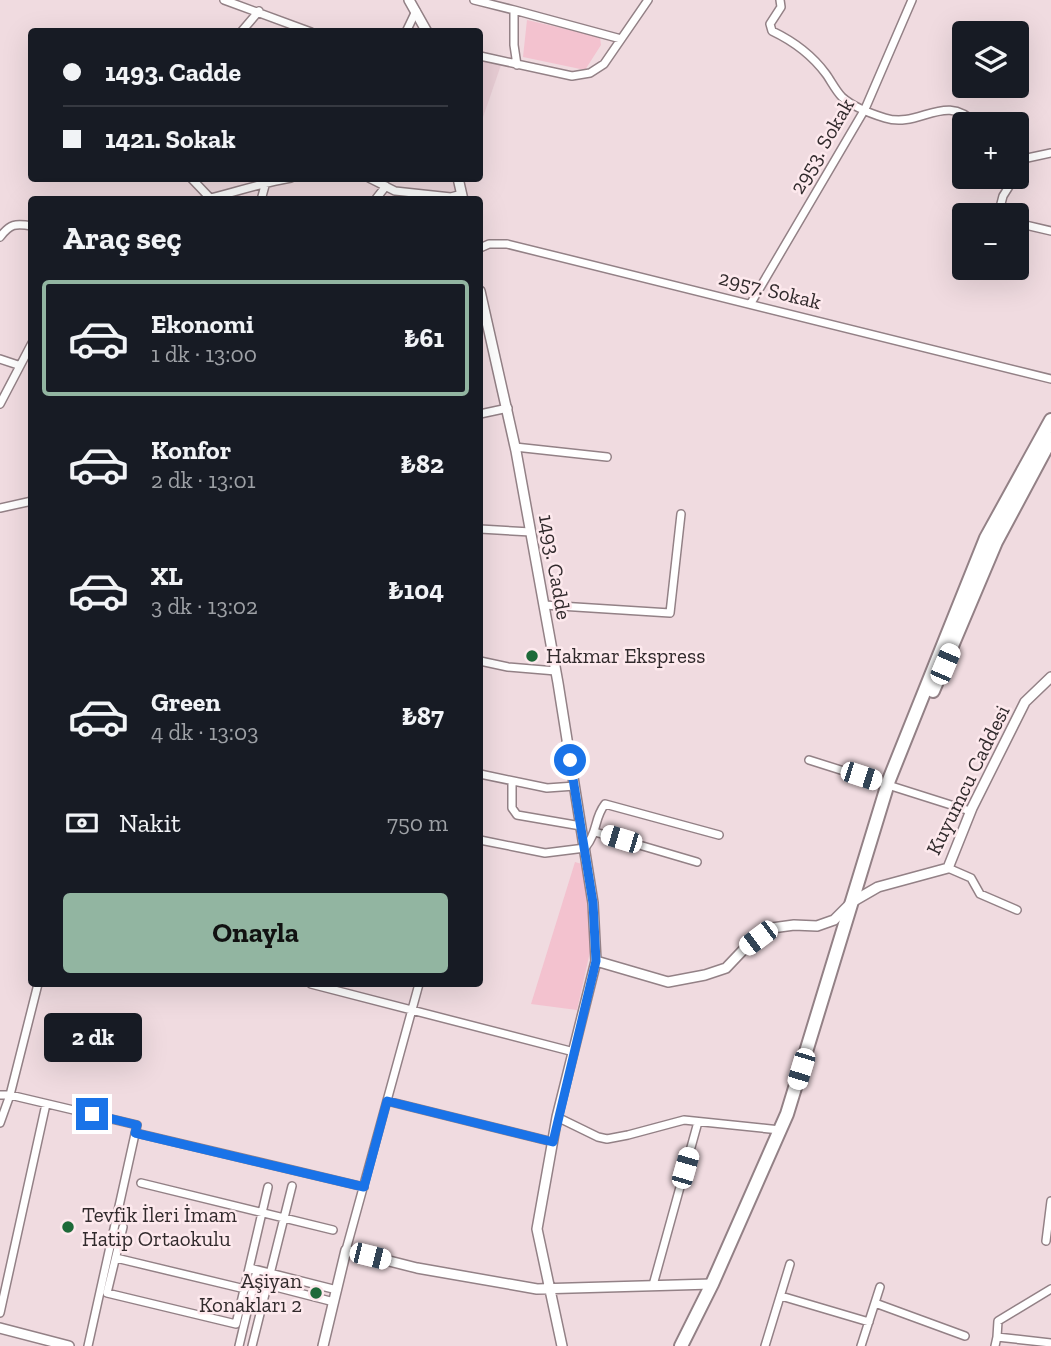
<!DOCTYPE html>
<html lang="tr">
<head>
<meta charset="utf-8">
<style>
  :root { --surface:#171b24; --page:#242831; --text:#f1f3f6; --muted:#9ea1a6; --line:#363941; --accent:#92b5a1 }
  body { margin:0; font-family:"Zilla Slab",serif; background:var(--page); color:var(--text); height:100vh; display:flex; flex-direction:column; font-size:26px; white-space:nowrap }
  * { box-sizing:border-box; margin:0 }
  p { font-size:23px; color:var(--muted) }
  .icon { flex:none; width:38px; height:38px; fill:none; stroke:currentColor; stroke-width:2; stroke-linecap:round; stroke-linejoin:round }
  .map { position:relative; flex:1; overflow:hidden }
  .drawer { position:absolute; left:28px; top:196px; width:455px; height:791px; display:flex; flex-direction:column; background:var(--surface); border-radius:7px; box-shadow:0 7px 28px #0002 }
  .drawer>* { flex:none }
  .top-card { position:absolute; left:28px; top:28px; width:455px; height:154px; border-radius:7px; box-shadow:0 7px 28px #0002; display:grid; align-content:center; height:154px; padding:0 35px; background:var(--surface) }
  .buttons { position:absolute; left:952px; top:21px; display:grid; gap:14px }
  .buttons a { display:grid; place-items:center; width:77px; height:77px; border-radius:7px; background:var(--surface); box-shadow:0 7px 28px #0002; font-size:35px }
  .end { position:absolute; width:32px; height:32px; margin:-16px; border:9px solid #1a73e8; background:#fff; box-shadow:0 0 0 4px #fff }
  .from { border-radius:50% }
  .bubble { position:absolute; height:49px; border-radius:7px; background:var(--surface); box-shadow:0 7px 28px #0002; font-size:23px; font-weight:800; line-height:49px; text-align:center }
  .car { position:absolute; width:21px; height:42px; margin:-21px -10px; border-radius:9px; box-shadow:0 0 5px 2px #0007; background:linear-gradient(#fff 24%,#345 0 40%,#fff 0 76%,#345 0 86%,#fff 0) }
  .top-card b { display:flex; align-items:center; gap:24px; height:66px; font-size:26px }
  .top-card b+b { border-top:2px solid var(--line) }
  .top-card i { width:18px; height:18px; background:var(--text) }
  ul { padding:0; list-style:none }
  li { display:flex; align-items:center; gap:21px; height:116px; margin:0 14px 10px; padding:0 21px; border:4px solid transparent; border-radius:7px }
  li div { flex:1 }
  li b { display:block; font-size:26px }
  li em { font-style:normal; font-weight:800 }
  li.current { border-color:var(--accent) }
  li>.icon { width:63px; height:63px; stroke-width:1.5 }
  h2 { padding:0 35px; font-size:32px; line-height:84px }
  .pay { display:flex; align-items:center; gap:18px; height:77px; padding:0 35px; font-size:26px }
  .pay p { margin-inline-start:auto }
  .primary-button { display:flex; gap:14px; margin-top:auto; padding:14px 35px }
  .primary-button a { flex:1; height:80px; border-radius:7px; background:var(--accent); color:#111; font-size:28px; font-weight:800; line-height:80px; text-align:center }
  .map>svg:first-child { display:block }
  .built { fill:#e8cdd4 }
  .green { fill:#f3c2cf }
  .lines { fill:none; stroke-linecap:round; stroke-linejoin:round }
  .minor-casing { stroke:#938186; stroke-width:10 }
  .tertiary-casing { stroke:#938186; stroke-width:12 }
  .trunk-casing { stroke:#938186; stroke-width:16 }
  .minor { stroke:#fff; stroke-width:7 }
  .tertiary { stroke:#fff; stroke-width:9 }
  .trunk { stroke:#fff; stroke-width:12 }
  .route { stroke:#1a73e8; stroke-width:9 }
  .poi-dot { fill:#1e6a39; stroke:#fde9ed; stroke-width:2.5 }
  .labels { text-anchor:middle; stroke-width:5; stroke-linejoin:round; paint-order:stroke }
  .street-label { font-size:21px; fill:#312a2c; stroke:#fde9ed }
  .poi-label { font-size:21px; fill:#312a2c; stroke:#fde9ed; text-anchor:start }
</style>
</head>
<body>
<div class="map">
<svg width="1051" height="1346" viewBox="0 0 1051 1346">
  <rect width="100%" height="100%" fill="#f0dbe0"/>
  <path class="built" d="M 480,59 L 501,65 L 480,126 Z"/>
  <path class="green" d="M 527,20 L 600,37 L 601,45 L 585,70 L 523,57 Z
    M 575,862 L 582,864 L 592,943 L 577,1010 L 531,1004 Z"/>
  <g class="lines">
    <defs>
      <path id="minor" d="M 224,0 L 311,32
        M 474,0 L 514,10
        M 780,0 L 781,7 L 770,24 L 772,31 C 793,41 812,55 826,74 C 831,81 836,91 842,97 C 852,106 872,114 885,118 C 920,129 945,91 976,124
        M 241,32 L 259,11
        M 406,32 L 416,11
        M 480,56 L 572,76 L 590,73 L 604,64 L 648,0
        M 517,65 L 514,45 L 514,10 L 621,39
        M 1017,170 L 1018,160 L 1051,153
        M 191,178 L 211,199
        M 369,178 L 395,191 L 451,197 L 462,194
        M 203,200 C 233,193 261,183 291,178
        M 261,200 L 266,182
        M 375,200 L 386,186
        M 998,215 L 1003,196 L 1015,177
        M 1017,223 L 1051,231
        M 0,237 C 10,224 15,223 32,226
        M 480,248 L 489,244 L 507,244 L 1051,379
        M 751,303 L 865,109 L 912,0
        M 0,359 L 18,365
        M 0,404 L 32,343
        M 480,414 L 508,408
        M 515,447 L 607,457
        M 0,508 L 32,501
        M 480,529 L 531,532
        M 544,605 L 670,613 L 681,514
        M 480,661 L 508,667 L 556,671
        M 809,760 L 970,811
        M 480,774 L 547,788 L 575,786
        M 512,781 L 512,808 L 517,815 L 581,826
        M 595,832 L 697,862
        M 480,840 L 545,853 L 585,848 C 599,830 593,820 605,804 L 719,835
        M 948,868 L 971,878 L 980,894 L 1017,910
        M 311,984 L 574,1052
        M 0,1095 L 10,1095 L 137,1125 L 88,1346
        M 387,1101 L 553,1142
        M 557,1117 L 598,1137 L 607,1139 L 628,1135 L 684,1120 L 780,1130
        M 0,1123 L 10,1095 L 38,984
        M 136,1133 L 364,1187
        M 141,1183 L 333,1230
        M 123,1227 L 107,1293 L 236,1324 L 268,1187
        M 1046,1241 L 1051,1201
        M 346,1250 L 419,984
        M 116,1258 L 245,1289
        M 250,1268 L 337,1290
        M 268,1285 L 334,1302
        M 653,1285 L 698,1122
        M 781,1296 L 869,1322
        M 875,1303 L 965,1336
        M 0,1313 L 46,1104
        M 997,1337 L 998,1321 L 1051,1289
        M 239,1346 L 257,1270
        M 252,1346 L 292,1186
        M 765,1346 L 790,1264
        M 861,1346 L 880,1287
        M 995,1346 L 997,1337 L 1051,1343"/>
      <path id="tertiary" d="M 409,0 L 427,32
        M 458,178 L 463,200
        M 480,291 L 516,451 L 558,683 L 593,903 L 596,961 L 557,1117 L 537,1229 L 562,1346
        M 596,961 L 668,982 L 705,975 L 726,968 L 745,948 L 772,928 L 794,925 L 817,926 L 834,920 L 852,902 L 878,887 L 948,868 L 972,808 L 1025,702 L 1051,677
        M 0,1328 L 69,1346
        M 323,1346 L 346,1250 L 417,1268 L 537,1289 L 712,1284"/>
      <path id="trunk" d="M 933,691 L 996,542 L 1051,439
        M 681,1346 L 712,1284 L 787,1114 L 889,780 L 986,538 L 1051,420"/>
    </defs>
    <use href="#minor" class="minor-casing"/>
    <use href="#tertiary" class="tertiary-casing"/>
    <use href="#trunk" class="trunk-casing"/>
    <use href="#minor" class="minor"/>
    <use href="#tertiary" class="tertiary"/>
    <use href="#trunk" class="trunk"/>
  </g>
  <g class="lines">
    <path class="route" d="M 92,1114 L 137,1125 L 135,1133 L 364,1187 L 387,1101 L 553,1142 L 596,961 L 593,903 L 570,760"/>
  </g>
  <g class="poi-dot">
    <circle cx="532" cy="656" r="7"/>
    <circle cx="68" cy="1227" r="7"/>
    <circle cx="316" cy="1293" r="7"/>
  </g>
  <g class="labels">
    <g class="street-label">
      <text transform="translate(822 146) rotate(-60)" y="7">2953. Sokak</text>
      <text transform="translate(770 290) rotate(14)" y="7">2957. Sokak</text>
      <text transform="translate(555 567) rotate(80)" y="7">1493. Cadde</text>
      <text transform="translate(968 780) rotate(-64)" y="7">Kuyumcu Caddesi</text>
    </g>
    <g class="poi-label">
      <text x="546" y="663">Hakmar Ekspress</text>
      <text x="82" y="1222">Tevfik İleri İmam<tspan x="82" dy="24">Hatip Ortaokulu</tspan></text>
      <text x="302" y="1288" text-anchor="end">Aşiyan<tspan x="302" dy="24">Konakları 2</tspan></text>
    </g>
  </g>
</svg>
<div class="buttons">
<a><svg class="icon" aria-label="layers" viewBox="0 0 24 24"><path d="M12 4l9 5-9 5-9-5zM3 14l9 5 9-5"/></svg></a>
<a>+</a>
<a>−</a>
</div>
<i class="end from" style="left:570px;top:760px"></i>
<i class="end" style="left:92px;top:1114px"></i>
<div class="bubble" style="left:44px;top:1013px;width:98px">2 dk</div>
<i class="car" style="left:945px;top:664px;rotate:23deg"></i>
<i class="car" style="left:861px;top:776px;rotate:108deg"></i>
<i class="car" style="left:621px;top:839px;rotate:287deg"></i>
<i class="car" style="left:758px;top:938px;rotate:233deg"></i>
<i class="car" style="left:801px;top:1069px;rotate:197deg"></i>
<i class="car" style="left:685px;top:1168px;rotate:16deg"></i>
<i class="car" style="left:370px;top:1256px;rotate:104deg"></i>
<div class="top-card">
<b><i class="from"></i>1493. Cadde</b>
<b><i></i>1421. Sokak</b>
</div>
<section class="drawer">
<h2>Araç seç</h2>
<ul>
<li class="current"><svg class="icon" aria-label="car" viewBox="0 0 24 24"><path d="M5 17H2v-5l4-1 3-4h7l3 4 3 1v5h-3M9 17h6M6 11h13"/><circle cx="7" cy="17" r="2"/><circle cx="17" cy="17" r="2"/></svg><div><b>Ekonomi</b><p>1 dk · 13:00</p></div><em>₺61</em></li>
<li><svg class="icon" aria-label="car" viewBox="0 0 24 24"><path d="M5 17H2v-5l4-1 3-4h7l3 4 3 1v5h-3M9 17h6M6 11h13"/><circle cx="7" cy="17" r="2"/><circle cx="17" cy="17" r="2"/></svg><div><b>Konfor</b><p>2 dk · 13:01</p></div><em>₺82</em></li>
<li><svg class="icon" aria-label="car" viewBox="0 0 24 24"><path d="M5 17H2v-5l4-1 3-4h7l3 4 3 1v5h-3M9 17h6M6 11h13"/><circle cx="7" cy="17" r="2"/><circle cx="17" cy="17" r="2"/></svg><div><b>XL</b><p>3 dk · 13:02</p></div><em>₺104</em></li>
<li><svg class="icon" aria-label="car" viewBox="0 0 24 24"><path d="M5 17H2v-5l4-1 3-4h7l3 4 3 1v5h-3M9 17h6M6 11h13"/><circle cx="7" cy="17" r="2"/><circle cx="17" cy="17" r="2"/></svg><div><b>Green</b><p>4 dk · 13:03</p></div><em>₺87</em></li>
</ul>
<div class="pay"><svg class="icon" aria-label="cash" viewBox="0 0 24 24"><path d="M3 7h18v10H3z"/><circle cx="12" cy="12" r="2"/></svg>Nakit<p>750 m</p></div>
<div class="primary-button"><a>Onayla</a></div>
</section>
</div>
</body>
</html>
